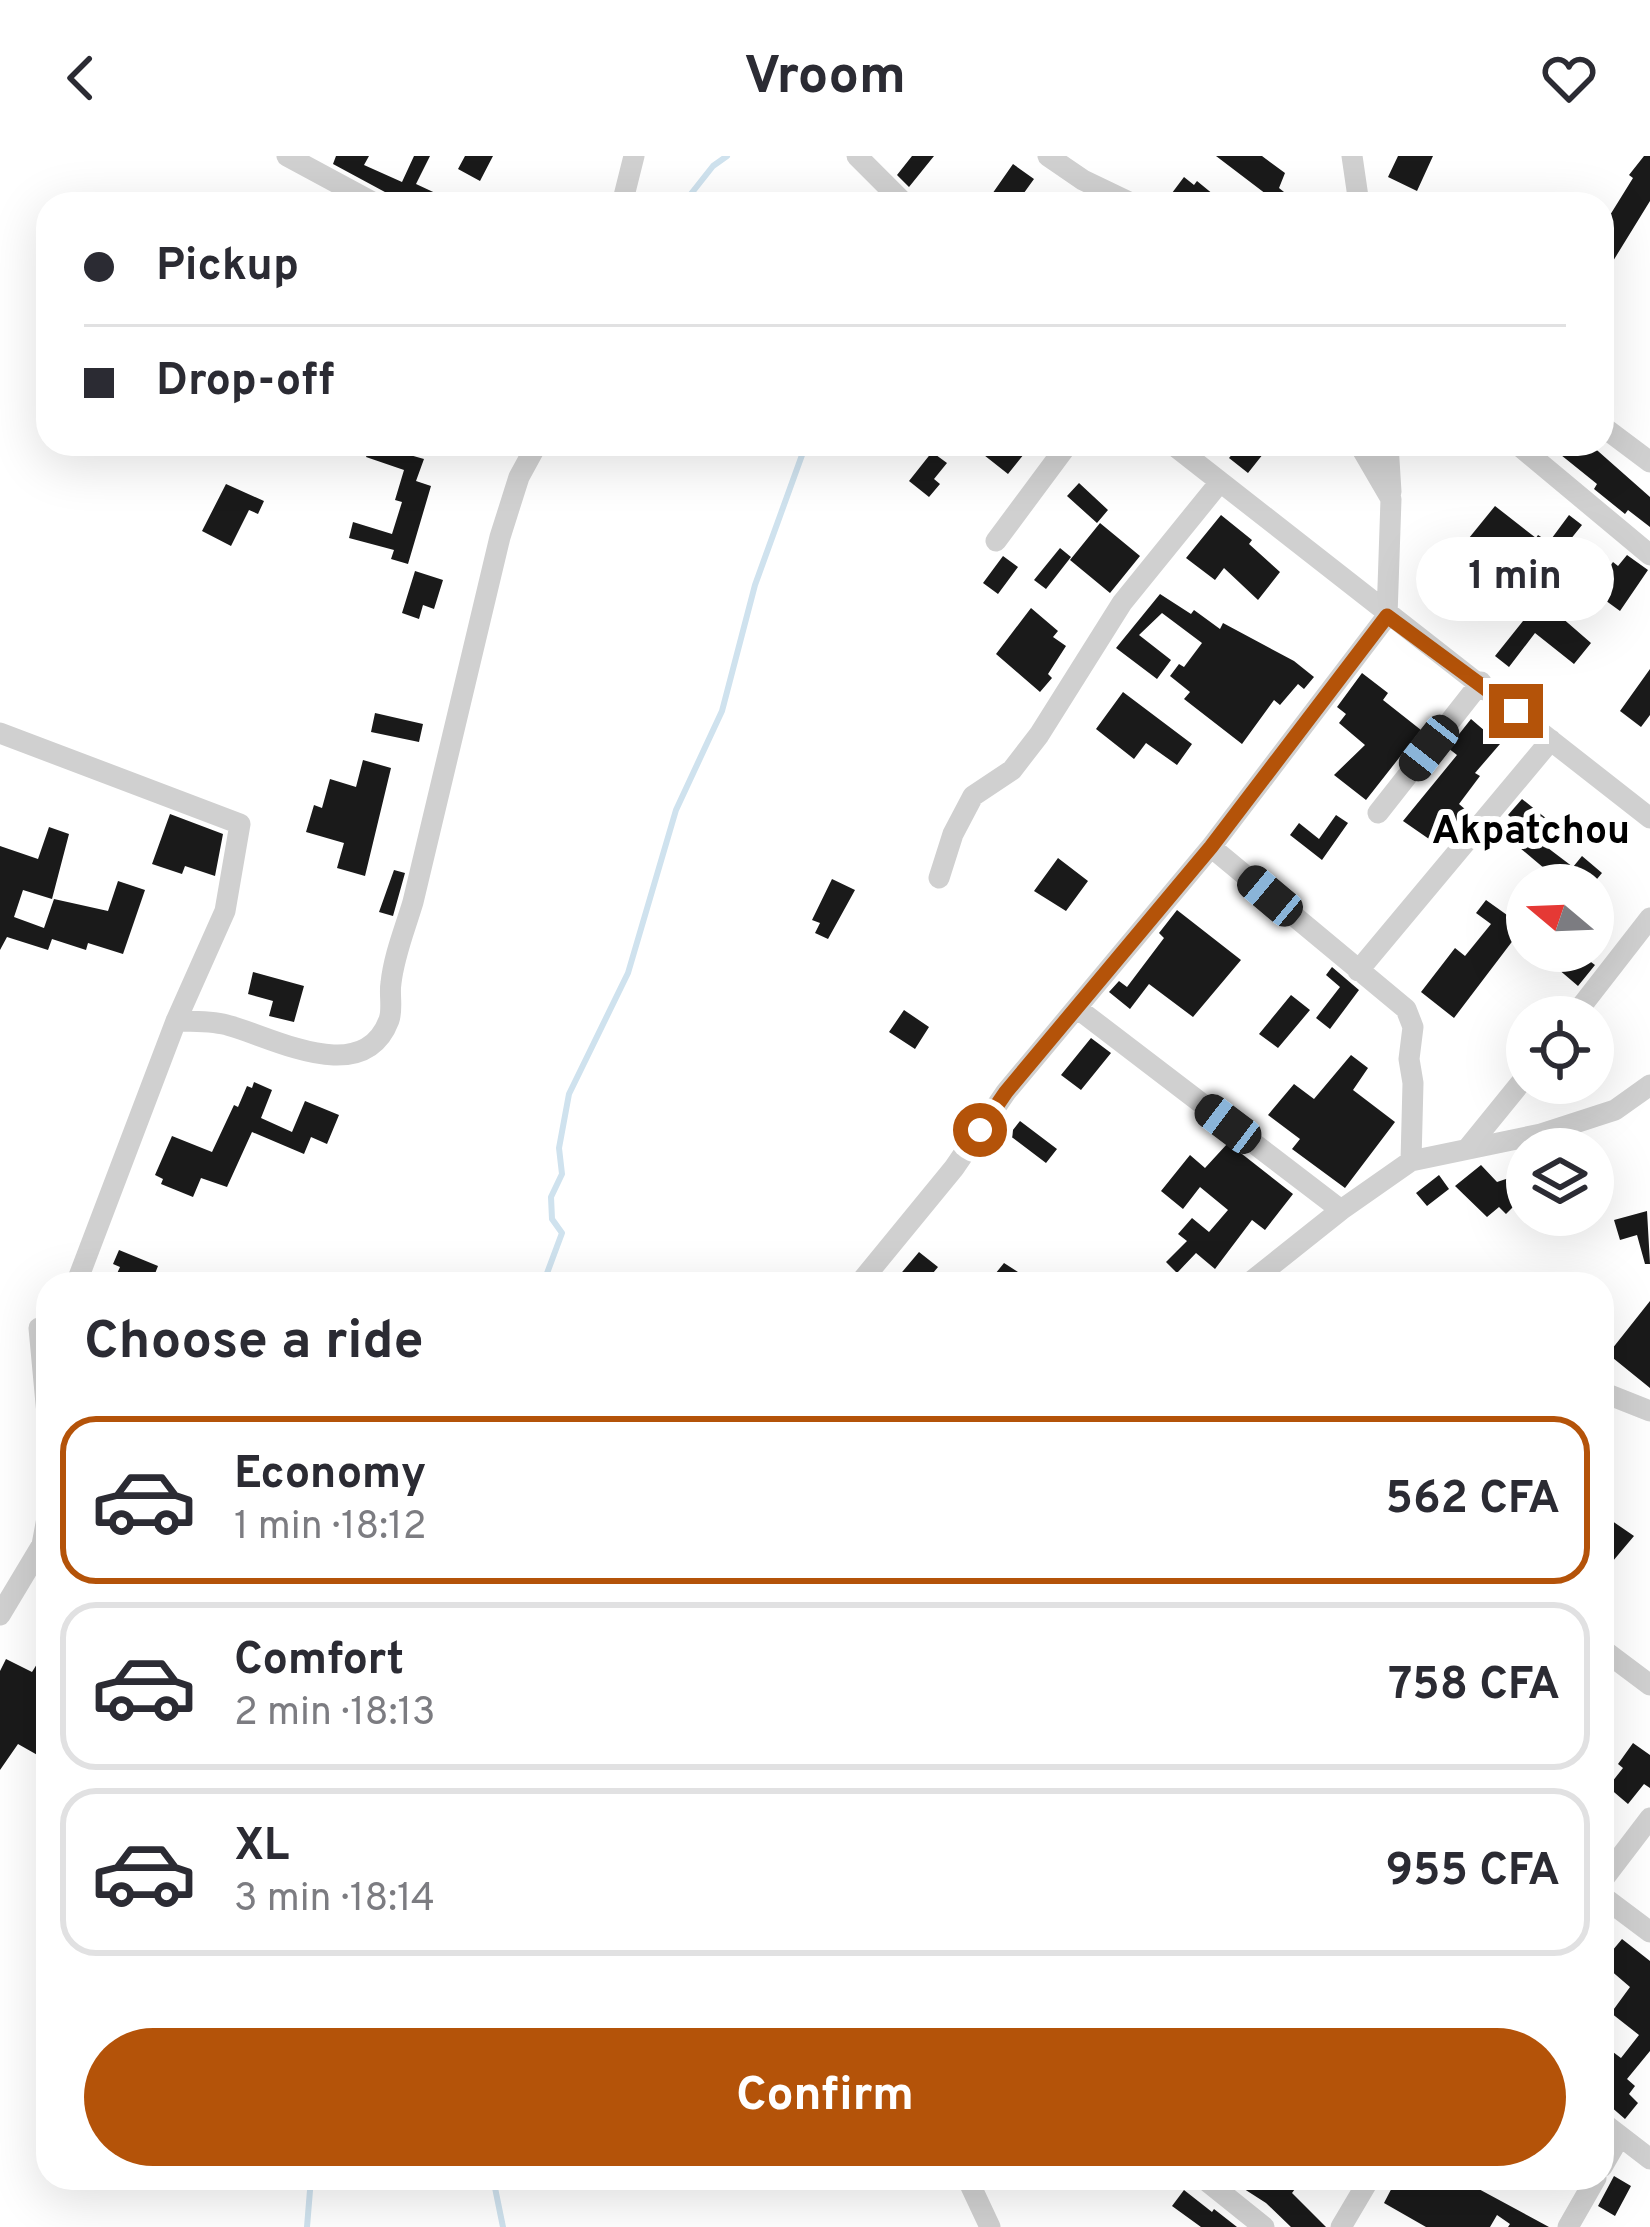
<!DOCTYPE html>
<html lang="en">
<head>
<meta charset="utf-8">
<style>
  :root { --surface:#fff; --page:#f7f7f7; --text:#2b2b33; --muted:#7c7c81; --line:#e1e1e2; --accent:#b45309 }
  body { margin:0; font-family:Overpass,sans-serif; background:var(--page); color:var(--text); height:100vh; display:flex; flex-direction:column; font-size:45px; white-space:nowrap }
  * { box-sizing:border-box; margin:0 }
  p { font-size:39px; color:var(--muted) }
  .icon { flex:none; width:66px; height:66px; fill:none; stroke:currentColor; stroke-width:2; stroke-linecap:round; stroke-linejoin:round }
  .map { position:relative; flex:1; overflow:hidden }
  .details { position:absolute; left:36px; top:1116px; width:1578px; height:918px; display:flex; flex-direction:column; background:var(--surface); border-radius:36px; box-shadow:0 12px 48px #0002 }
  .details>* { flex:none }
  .banner { position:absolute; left:36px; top:36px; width:1578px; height:264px; border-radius:36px; box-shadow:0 12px 48px #0002; display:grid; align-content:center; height:264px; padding:0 48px; background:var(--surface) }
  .needle { width:78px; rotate:289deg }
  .fabs { position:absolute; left:1506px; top:708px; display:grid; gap:24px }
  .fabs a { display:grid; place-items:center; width:108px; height:108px; border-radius:50%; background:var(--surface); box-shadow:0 12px 48px #0002; font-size:60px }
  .end { position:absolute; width:54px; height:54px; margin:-27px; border:15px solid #b45309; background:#fff; box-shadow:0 0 0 6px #fff }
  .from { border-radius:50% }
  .bubble { position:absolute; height:84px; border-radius:42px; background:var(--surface); box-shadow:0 12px 48px #0002; font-size:39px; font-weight:700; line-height:84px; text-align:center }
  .car { position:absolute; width:36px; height:72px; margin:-36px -18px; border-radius:15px; box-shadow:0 0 9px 3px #0007; background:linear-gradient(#222 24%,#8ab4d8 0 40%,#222 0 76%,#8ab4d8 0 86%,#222 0) }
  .banner b { display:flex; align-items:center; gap:42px; height:114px; font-size:45px }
  .banner b+b { border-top:3px solid var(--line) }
  .banner i { width:30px; height:30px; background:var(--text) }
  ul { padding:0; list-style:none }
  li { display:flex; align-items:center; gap:36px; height:168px; margin:0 24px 18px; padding:0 24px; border:6px solid var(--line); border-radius:36px }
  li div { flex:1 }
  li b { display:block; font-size:45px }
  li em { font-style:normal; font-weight:700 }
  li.on { border-color:var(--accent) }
  li>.icon { width:108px; height:108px; stroke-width:1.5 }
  h2 { padding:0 48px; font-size:54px; line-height:144px }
  .cta { display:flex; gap:24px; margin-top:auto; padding:24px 48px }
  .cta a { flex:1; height:138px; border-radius:72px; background:var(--accent); color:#fff; font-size:48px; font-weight:700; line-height:138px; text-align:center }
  header { display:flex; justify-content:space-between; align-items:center; height:156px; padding:0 48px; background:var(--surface); font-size:54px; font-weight:700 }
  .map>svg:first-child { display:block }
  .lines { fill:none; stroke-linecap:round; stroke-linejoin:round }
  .stream { stroke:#cfe2ee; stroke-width:6 }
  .building { fill:#1a1a1a }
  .street { stroke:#d0d0d0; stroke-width:21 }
  .route { stroke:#b45309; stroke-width:15 }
  .labels { text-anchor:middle; stroke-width:12; stroke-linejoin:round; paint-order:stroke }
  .quarter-label { font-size:39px; font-weight:bold; fill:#000; stroke:#fff }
</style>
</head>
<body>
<header><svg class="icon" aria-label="back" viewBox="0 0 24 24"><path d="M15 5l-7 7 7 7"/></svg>Vroom<svg class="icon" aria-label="heart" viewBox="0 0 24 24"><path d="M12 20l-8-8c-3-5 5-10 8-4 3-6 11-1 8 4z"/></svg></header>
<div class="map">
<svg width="1650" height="2071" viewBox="0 0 1650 2071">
  <rect width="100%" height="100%" fill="#fff"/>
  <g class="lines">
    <path class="stream" d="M 683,48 L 713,10 L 727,0
      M 543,1128 L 562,1077 L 552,1063 L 551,1041 L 562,1018 L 559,992 L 569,938 L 628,817 L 676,654 L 722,555 L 755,429 L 806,288
      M 493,2022 L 503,2071
      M 307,2071 L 311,2022"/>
  </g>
  <path class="building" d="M 336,0 L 369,0 L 364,9 L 402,26 L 414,0 L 430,0 L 416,28 L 459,48 L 393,48 L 396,42 L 333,8 Z
    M 465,0 L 493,0 L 480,25 L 458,13 Z
    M 912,0 L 934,0 L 909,31 L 897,19 Z
    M 1216,0 L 1262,0 L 1285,17 L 1279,32 L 1299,48 L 1259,48 L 1266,38 Z
    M 1398,0 L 1433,0 L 1417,35 L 1388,21 Z
    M 1644,0 L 1650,0 L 1650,45 L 1602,123 L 1602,72 L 1633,22 L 1629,19 Z
    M 1013,8 L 1034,23 L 1016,48 L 1000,48 L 990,41 Z
    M 1184,21 L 1194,29 L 1197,25 L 1225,48 L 1178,48 L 1169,41 Z
    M 371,288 L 424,303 L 416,325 L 431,330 L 408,408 L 391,403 L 394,394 L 349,382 L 353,366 L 392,378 L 402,346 L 395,344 L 404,314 L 366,301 Z
    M 970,288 L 1032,288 L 1008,318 Z
    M 1241,288 L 1271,288 L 1248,317 L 1229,302 Z
    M 1570,288 L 1590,288 L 1650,341 L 1650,371 L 1628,354 L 1625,358 L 1594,333 L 1597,328 L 1561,299 Z
    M 932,296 L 947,307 L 934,323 L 940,328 L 929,341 L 909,325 Z
    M 1079,327 L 1108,354 L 1097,367 L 1067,340 Z
    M 226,328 L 264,345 L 258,358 L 249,354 L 231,390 L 202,375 Z
    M 1495,350 L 1536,382 L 1538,379 L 1549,386 L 1569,359 L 1582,369 L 1530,434 L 1591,487 L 1574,508 L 1535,477 L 1509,511 L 1495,500 L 1523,465 L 1494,444 L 1513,417 L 1469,382 Z
    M 1221,359 L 1252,384 L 1249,388 L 1280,416 L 1258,444 L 1224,412 L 1215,424 L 1186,402 Z
    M 1100,367 L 1140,400 L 1110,437 L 1070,404 Z
    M 1060,392 L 1071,401 L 1046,433 L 1034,424 Z
    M 1627,399 L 1648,414 L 1620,455 L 1598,439 L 1606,428 L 1600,424 L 1613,406 L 1618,410 Z
    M 1003,400 L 1018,411 L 998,438 L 983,427 Z
    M 415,415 L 443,424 L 434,453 L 423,449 L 419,463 L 402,457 Z
    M 1160,438 L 1191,458 L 1194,454 L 1220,473 L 1223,467 L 1294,505 L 1314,521 L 1304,533 L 1298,528 L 1280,549 L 1274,544 L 1242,588 L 1184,543 L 1190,536 L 1170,520 L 1179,508 L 1184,511 L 1202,487 L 1162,457 L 1139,479 L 1171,504 L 1157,523 L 1116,492 Z
    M 1031,452 L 1058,475 L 1053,481 L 1066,490 L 1048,518 L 1052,522 L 1040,536 L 996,498 Z
    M 1650,513 L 1650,559 L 1641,571 L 1620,555 Z
    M 1362,517 L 1388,537 L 1383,544 L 1421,574 L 1366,644 L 1334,619 L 1365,589 L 1339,567 L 1346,558 L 1337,551 Z
    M 1123,536 L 1192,588 L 1177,609 L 1146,587 L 1134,603 L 1096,573 Z
    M 375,557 L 423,568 L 419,586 L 371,576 Z
    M 1471,563 L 1500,588 L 1475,617 L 1480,620 L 1459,648 L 1466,654 L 1450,674 L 1440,666 L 1429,683 L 1403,665 L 1457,599 L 1448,592 Z
    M 363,604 L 391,612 L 365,720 L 337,712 L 344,687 L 306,676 L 314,649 L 322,652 L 330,623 L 356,631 Z
    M 1522,643 L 1558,672 L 1544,689 L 1573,711 L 1582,700 L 1602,717 L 1592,729 L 1564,729 L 1520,692 L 1532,678 L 1508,659 Z
    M 170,658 L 223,678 L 215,720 L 185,710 L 182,718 L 152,708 Z
    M 1336,659 L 1348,667 L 1322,704 L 1290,679 L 1299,667 L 1319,683 Z
    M 49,671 L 69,678 L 52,743 L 23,734 L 14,761 L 44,772 L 54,743 L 108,755 L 118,725 L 145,734 L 123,798 L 88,787 L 86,794 L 52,783 L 48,794 L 7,781 L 0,794 L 0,690 L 38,703 Z
    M 1058,702 L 1088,725 L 1066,755 L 1034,735 Z
    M 394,714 L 405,717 L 393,760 L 379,756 Z
    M 832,723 L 855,734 L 828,783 L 815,777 L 820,767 L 812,764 Z
    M 1527,734 L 1527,766 L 1454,862 L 1421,836 L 1455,792 L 1465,800 L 1491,768 L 1476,757 L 1486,744 L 1507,759 Z
    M 1177,754 L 1241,804 L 1193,861 L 1149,828 L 1130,853 L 1109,836 L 1119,825 L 1127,831 L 1164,782 L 1159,777 Z
    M 1537,795 L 1576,795 L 1595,809 L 1578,830 Z
    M 1332,811 L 1359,834 L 1330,873 L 1316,862 L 1340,831 L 1326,819 Z
    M 253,816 L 304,830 L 294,866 L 269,860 L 273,845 L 248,838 Z
    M 1291,839 L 1310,854 L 1278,892 L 1259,878 Z
    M 904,854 L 929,871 L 915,893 L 889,876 Z
    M 1091,882 L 1111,897 L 1081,934 L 1061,919 Z
    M 1351,899 L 1368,912 L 1353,934 L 1395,966 L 1345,1032 L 1292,993 L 1300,983 L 1268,959 L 1294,928 L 1314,943 Z
    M 254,926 L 272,934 L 261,962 L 292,976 L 305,945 L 339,959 L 327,988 L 311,981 L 304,998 L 252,976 L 227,1031 L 201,1022 L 193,1041 L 161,1028 L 163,1023 L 155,1019 L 172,980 L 212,996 L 234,949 L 238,951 L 247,930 L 252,932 Z
    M 1020,965 L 1057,993 L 1046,1007 L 1009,979 Z
    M 1228,987 L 1293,1038 L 1265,1074 L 1252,1064 L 1215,1113 L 1196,1097 L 1177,1117 L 1166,1106 L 1187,1085 L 1178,1078 L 1192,1062 L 1209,1076 L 1228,1054 L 1200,1031 L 1183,1053 L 1161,1035 L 1190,999 L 1205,1012 Z
    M 1481,1009 L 1497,1026 L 1527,1016 L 1527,1037 L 1506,1058 L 1499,1051 L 1487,1061 L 1455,1030 Z
    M 1439,1019 L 1449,1033 L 1427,1050 L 1416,1037 Z
    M 1647,1055 L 1650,1108 L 1645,1108 L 1637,1079 L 1620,1084 L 1614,1064 Z
    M 119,1094 L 158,1110 L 151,1128 L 114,1124 L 120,1111 L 113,1108 Z
    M 919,1096 L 938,1111 L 924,1128 L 892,1128 Z
    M 1004,1107 L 1037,1128 L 987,1128 Z
    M 1650,1145 L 1650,1232 L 1608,1198 Z
    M 1602,1358 L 1634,1380 L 1602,1418 Z
    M 6,1503 L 32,1516 L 37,1508 L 48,1514 L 48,1605 L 18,1588 L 0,1614 L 0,1515 Z
    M 1633,1587 L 1650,1599 L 1650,1632 L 1644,1628 L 1628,1648 L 1608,1631 L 1623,1612 L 1618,1608 Z
    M 1622,1783 L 1650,1805 L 1650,1895 L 1627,1923 L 1635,1930 L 1629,1938 L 1638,1947 L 1625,1963 L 1602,1943 L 1602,1910 L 1613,1896 L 1621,1902 L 1639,1879 L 1611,1857 L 1630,1831 L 1602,1807 Z
    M 1614,2020 L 1631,2030 L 1615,2060 L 1598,2050 Z
    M 1227,2022 L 1303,2022 L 1292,2037 L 1326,2071 L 1291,2071 L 1266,2047 Z
    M 1397,2022 L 1481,2022 L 1475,2031 L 1549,2071 L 1508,2071 L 1510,2068 L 1497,2059 L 1490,2071 L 1426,2071 L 1384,2047 Z
    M 1184,2034 L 1212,2056 L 1214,2053 L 1237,2071 L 1201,2071 L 1172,2050 Z"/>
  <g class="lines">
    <path class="street" d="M 287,0 L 376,48
      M 857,0 L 905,48
      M 1048,0 L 1083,24 L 1133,48
      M 1352,0 L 1359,48
      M 622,48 L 634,0
      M 1602,270 L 1650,306
      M 1172,288 L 1650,662
      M 1388,288 L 1391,336
      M 1517,288 L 1650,399
      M 996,385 L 1068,288
      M 0,577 L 240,668 L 225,755 L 176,865 L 76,1128
      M 1378,657 L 1481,526
      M 1211,691 L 1406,853 L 1413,871 L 1409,903 L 1413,927 L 1411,1005
      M 939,722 L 953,678 L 973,640 L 1012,614 L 1039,579 L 1122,447 L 1220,326
      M 1358,815 L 1551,584
      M 1078,853 L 1341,1054
      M 1573,861 L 1650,762
      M 176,865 C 191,865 208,865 223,868 C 268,878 362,935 389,864 C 393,853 389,838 391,827 C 394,799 405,773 413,746 L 500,381 L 519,321 L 537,288
      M 1467,993 L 1527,919
      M 859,1128 L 954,1012 L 1006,936 L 1211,691 L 1387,460 L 1391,343 L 1359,288
      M 1248,1128 L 1341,1054 L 1411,1005 L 1541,978 L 1615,954 L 1650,929
      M 48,1171 L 39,1172 L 48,1269
      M 1602,1236 L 1650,1255
      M 0,1459 L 42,1389 L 48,1357
      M 1602,1493 L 1650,1529
      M 1602,1725 L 1650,1662
      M 1602,1740 L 1650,1776
      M 1602,1966 L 1650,2003
      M 1602,2011 L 1620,1980
      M 967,2022 L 990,2071
      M 1203,2022 L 1264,2071
      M 1341,2071 L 1370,2022
      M 1568,2071 L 1596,2022"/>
  </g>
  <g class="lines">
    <path class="route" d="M 980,974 L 1006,936 L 1211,691 L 1387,460 L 1516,555"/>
  </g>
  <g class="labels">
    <g class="quarter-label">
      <text x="1531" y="687">Akpatchou</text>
    </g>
  </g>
</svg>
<div class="fabs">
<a><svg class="needle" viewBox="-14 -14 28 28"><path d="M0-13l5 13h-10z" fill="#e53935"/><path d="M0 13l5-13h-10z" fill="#7c7c81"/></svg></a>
<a><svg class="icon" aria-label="locate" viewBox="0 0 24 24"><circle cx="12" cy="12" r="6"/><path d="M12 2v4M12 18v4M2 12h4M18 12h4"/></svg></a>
<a><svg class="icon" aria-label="layers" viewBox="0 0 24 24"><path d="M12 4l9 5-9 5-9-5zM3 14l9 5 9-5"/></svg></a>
</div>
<i class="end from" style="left:980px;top:974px"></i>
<i class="end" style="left:1516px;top:555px"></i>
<div class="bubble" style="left:1416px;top:381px;width:198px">1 min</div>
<i class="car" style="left:1429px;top:592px;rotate:218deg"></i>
<i class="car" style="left:1270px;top:740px;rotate:310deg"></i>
<i class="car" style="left:1228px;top:968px;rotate:307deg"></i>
<div class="banner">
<b><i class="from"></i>Pickup</b>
<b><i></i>Drop-off</b>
</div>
<section class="details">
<h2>Choose a ride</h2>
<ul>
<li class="on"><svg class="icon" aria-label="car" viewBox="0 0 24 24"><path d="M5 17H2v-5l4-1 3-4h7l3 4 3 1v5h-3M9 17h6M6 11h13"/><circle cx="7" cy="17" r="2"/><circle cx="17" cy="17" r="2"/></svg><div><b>Economy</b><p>1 min · 18:12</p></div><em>562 CFA</em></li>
<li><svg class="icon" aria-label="car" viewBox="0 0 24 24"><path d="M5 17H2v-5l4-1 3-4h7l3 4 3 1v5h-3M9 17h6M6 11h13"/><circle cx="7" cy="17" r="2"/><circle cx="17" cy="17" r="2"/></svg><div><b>Comfort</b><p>2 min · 18:13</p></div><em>758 CFA</em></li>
<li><svg class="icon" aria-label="car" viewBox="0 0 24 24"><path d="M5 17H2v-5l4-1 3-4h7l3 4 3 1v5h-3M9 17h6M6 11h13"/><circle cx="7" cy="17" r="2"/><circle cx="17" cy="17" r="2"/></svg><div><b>XL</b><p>3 min · 18:14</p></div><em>955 CFA</em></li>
</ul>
<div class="cta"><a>Confirm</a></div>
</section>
</div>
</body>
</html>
